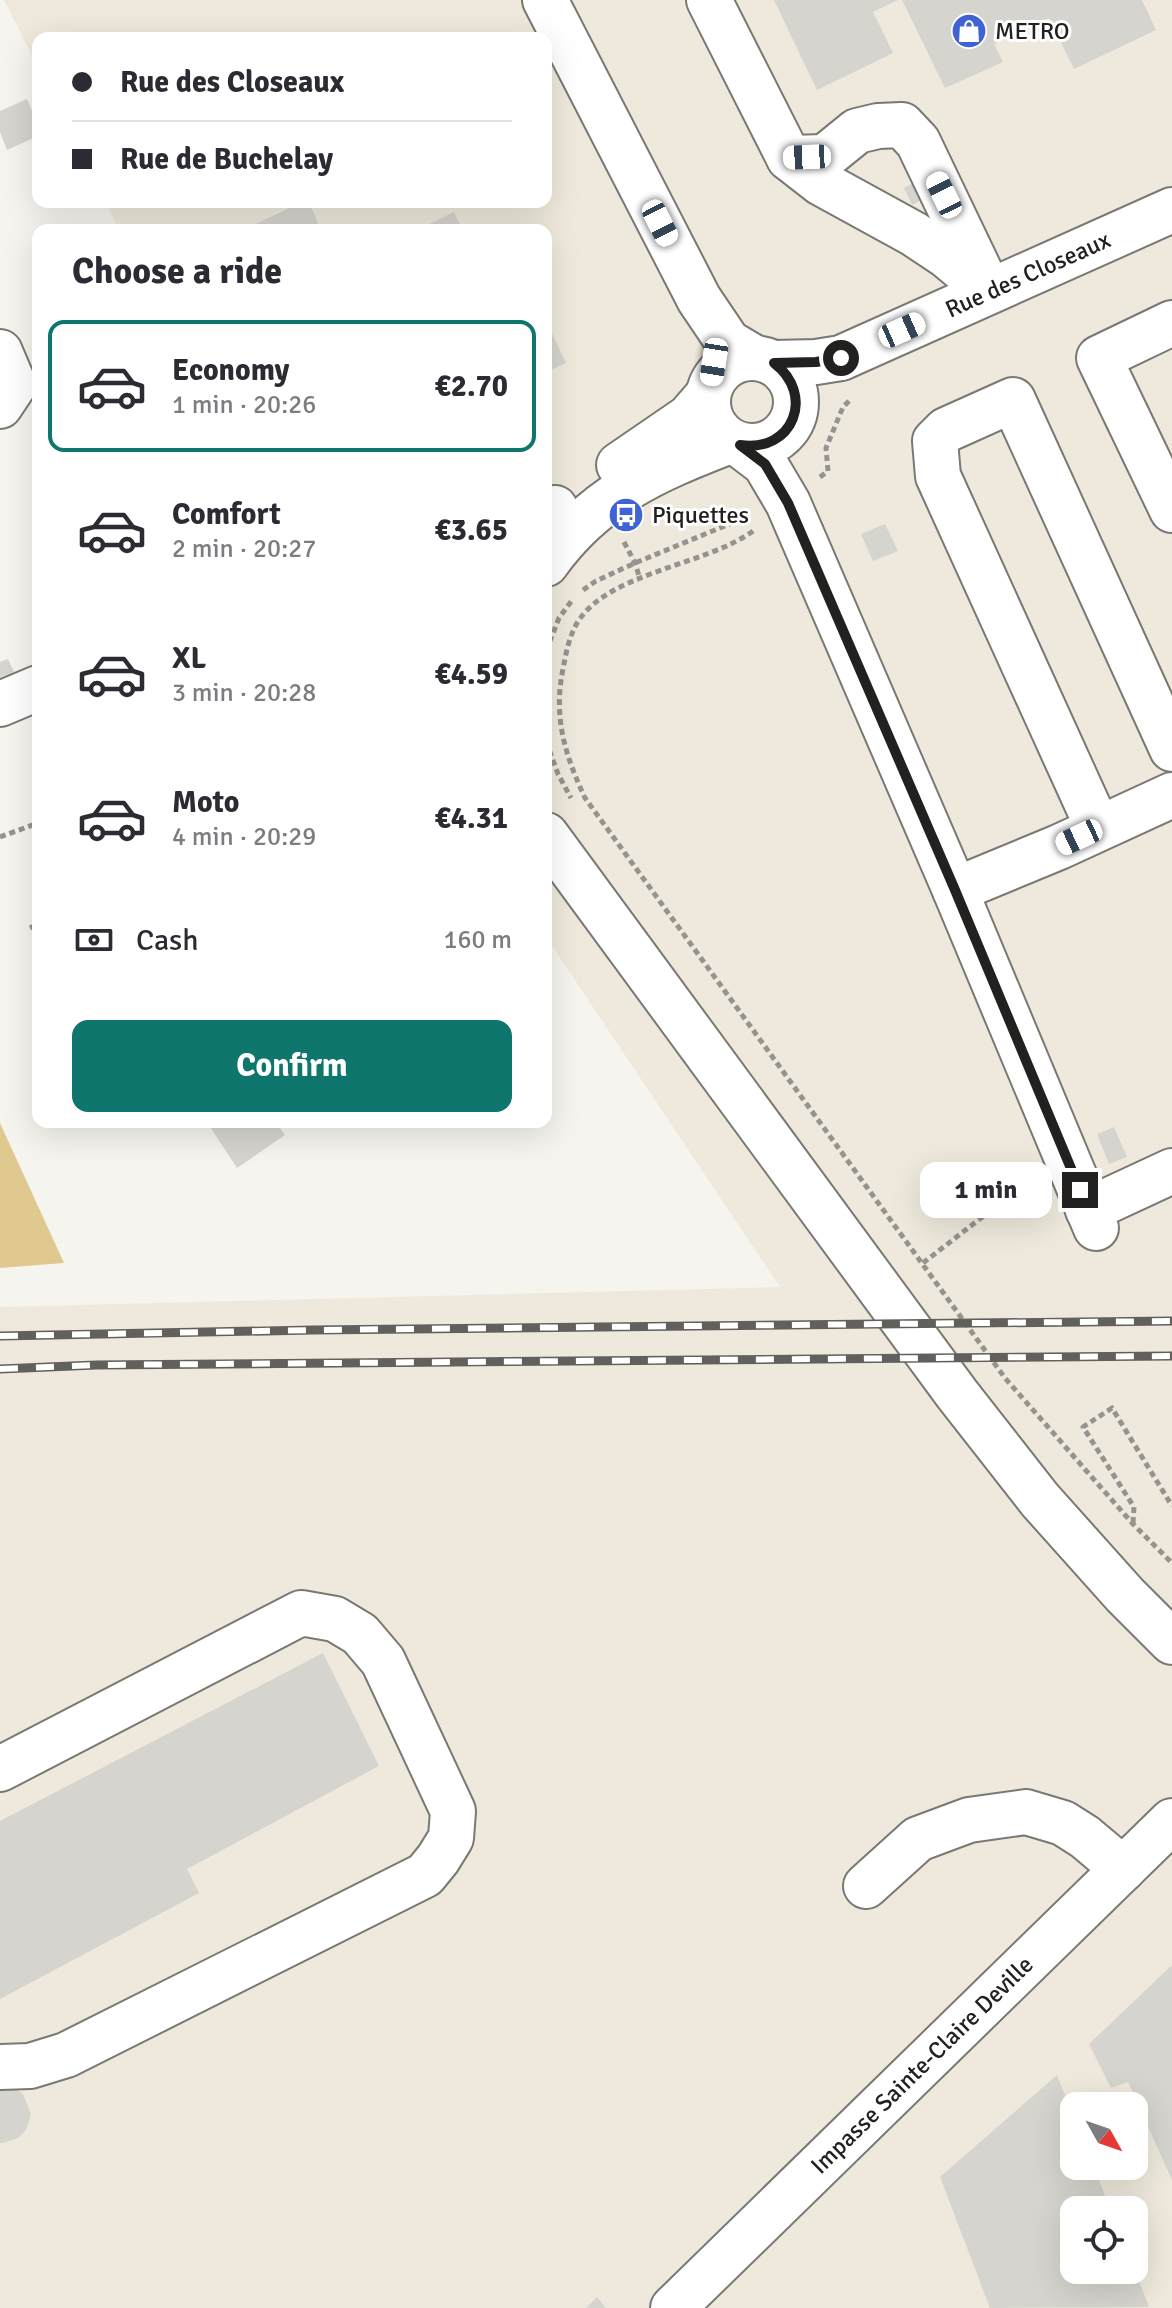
<!DOCTYPE html>
<html lang="en">
<head>
<meta charset="utf-8">
<style>
  :root { --surface:#fff; --page:#f2f2f3; --text:#2b2b33; --muted:#7c7c81; --line:#e1e1e2; --accent:#0f766e }
  body { margin:0; font-family:Signika,sans-serif; background:var(--page); color:var(--text); height:100vh; display:flex; flex-direction:column; font-size:30px; white-space:nowrap }
  * { box-sizing:border-box; margin:0 }
  p { font-size:26px; color:var(--muted) }
  .icon { flex:none; width:44px; height:44px; fill:none; stroke:currentColor; stroke-width:2; stroke-linecap:round; stroke-linejoin:round }
  .map { position:relative; flex:1; overflow:hidden }
  .details { position:absolute; left:32px; top:224px; width:520px; height:904px; display:flex; flex-direction:column; background:var(--surface); border-radius:16px; box-shadow:0 8px 32px #0002 }
  .details>* { flex:none }
  .banner { position:absolute; left:32px; top:32px; width:520px; height:176px; border-radius:16px; box-shadow:0 8px 32px #0002; display:grid; align-content:center; height:176px; padding:0 40px; background:var(--surface) }
  .needle { width:52px; rotate:130deg }
  .controls { position:absolute; left:1060px; top:2092px; display:grid; gap:16px }
  .controls a { display:grid; place-items:center; width:88px; height:88px; border-radius:16px; background:var(--surface); box-shadow:0 8px 32px #0002; font-size:40px }
  .end { position:absolute; width:36px; height:36px; margin:-18px; border:10px solid #22211f; background:#fff; box-shadow:0 0 0 4px #fff }
  .from { border-radius:50% }
  .bubble { position:absolute; height:56px; border-radius:16px; background:var(--surface); box-shadow:0 8px 32px #0002; font-size:26px; font-weight:700; line-height:56px; text-align:center }
  .car { position:absolute; width:24px; height:48px; margin:-24px -12px; border-radius:10px; box-shadow:0 0 6px 2px #0007; background:linear-gradient(#fff 24%,#345 0 40%,#fff 0 76%,#345 0 86%,#fff 0) }
  .banner b { display:flex; align-items:center; gap:28px; height:76px; font-size:30px }
  .banner b+b { border-top:2px solid var(--line) }
  .banner i { width:20px; height:20px; background:var(--text) }
  ul { padding:0; list-style:none }
  li { display:flex; align-items:center; gap:24px; height:132px; margin:0 16px 12px; padding:0 24px; border:4px solid transparent; border-radius:16px }
  li div { flex:1 }
  li b { display:block; font-size:30px }
  li em { font-style:normal; font-weight:700 }
  li.current { border-color:var(--accent) }
  li>.icon { width:72px; height:72px; stroke-width:1.5 }
  h2 { padding:0 40px; font-size:36px; line-height:96px }
  .pay { display:flex; align-items:center; gap:20px; height:88px; padding:0 40px; font-size:30px }
  .pay p { margin-inline-start:auto }
  .action { display:flex; gap:16px; margin-top:auto; padding:16px 40px }
  .action a { flex:1; height:92px; border-radius:16px; background:var(--accent); color:#fff; font-size:32px; font-weight:700; line-height:92px; text-align:center }
  .map>svg:first-child { display:block }
  .built { fill:#eee9dc; fill-rule:evenodd }
  .green { fill:#dfc98f }
  .building { fill:#d6d4ce }
  .lines { fill:none; stroke-linecap:round; stroke-linejoin:round }
  .minor-casing { stroke:#7a7873; stroke-width:48 }
  .path { stroke:#95938f; stroke-width:5; stroke-dasharray:6 4; stroke-linecap:butt }
  .minor { stroke:#fff; stroke-width:44 }
  .rail-casing { stroke:#61605d; stroke-width:9 }
  .rail { stroke:#fff; stroke-width:6; stroke-dasharray:18; stroke-linecap:butt }
  .route { stroke:#22211f; stroke-width:10 }
  .labels { text-anchor:middle; stroke-width:6; stroke-linejoin:round; paint-order:stroke }
  .poi-label { font-size:24px; fill:#22211f; stroke:#fff; text-anchor:start }
  .street-label { font-size:24px; fill:#22211f; stroke:#fff }
</style>
</head>
<body>
<div class="map">
<svg width="1172" height="2308" viewBox="0 0 1172 2308">
  <rect width="100%" height="100%" fill="#f6f4ee"/>
  <path class="built" d="M 4,0 L 1172,0 L 1172,2308 L 0,2308 L 0,1307 L 780,1287 L 546,937 L 546,230 L 119,230 L 105,202 L 546,202 L 546,38 L 38,38 L 38,68 ZM 1074,2106 L 1134,2106 L 1134,2166 L 1074,2166 ZM 1074,2210 L 1134,2210 L 1134,2270 L 1074,2270 Z"/>
  <path class="green" d="M 0,1123 L 64,1263 L 0,1268 Z"/>
  <path class="building" d="M 774,0 L 898,0 L 873,12 L 893,53 L 817,90 Z
    M 902,0 L 1142,0 L 1156,30 L 1074,69 L 1049,18 L 994,44 L 1003,62 L 945,88 Z
    M 27,99 L 38,124 L 38,136 L 7,150 L 0,132 L 0,111 Z
    M 915,182 L 923,199 L 912,205 L 904,188 Z
    M 302,202 L 309,202 L 321,230 L 243,230 Z
    M 454,212 L 463,230 L 417,230 Z
    M 546,321 L 566,363 L 546,372 Z
    M 885,524 L 898,551 L 873,561 L 861,534 Z
    M 8,659 L 14,672 L 0,677 L 0,662 Z
    M 207,1122 L 281,1122 L 277,1124 L 285,1135 L 237,1168 Z
    M 1114,1127 L 1127,1157 L 1109,1164 L 1097,1134 Z
    M 323,1653 L 379,1766 L 187,1869 L 199,1893 L 0,1999 L 0,1821 Z
    M 1172,1965 L 1172,2180 L 1128,2082 L 1111,2088 L 1089,2044 Z
    M 1057,2075 L 1074,2118 L 1074,2166 L 1093,2166 L 1111,2210 L 1074,2210 L 1074,2270 L 1135,2270 L 1149,2307 L 990,2308 L 940,2177 Z
    M 0,2084 L 14,2087 L 23,2094 L 31,2114 L 26,2130 L 18,2138 L 3,2143 L 0,2143 Z
    M 597,2297 L 606,2308 L 586,2308 Z"/>
  <g class="lines">
    <defs>
      <g id="minor">
        <path d="M 545,0 L 699,299 L 728,342 L 753,357"/>
        <path d="M 709,0 L 789,158 L 821,183 L 914,234 L 947,256 L 989,291"/>
        <path d="M 789,158 L 825,157 L 857,131 L 878,126 L 902,125 L 918,142 L 985,282"/>
        <path d="M 1172,323 L 1099,358 L 1172,510"/>
        <path d="M 0,352 L 14,385 L 0,406"/>
        <circle cx="752" cy="402" r="44"/>
        <path id="s1" d="M 774,363 L 816,362 L 841,358 L 1172,210"/>
        <path d="M 740,445 L 765,464 L 788,503 L 955,890 L 1096,1228"/>
        <path d="M 619,465 L 689,417 L 708,395"/>
        <path d="M 546,511 L 555,508"/>
        <path d="M 546,564 C 594,496 655,470 730,441"/>
        <path d="M 0,704 L 38,688"/>
        <path d="M 1098,828 L 938,476 L 935,441 L 946,430 L 1013,400 L 1172,749"/>
        <path d="M 546,835 L 957,1394 L 1040,1500 L 1125,1595 L 1172,1642"/>
        <path d="M 955,890 L 1059,847 L 1172,795"/>
        <path d="M 1088,1210 L 1172,1171"/>
        <path d="M 0,1769 L 301,1613 L 335,1619 L 360,1634 L 383,1661 L 453,1811 L 451,1838 L 438,1859 L 425,1875 L 66,2055 L 30,2066 L 0,2067"/>
        <path d="M 866,1886 L 918,1839 L 969,1820 L 1026,1812 L 1063,1823 L 1085,1837 L 1123,1869"/>
        <path id="s2" d="M 673,2308 L 1172,1821"/>
      </g>
    </defs>
    <use href="#minor" class="minor-casing"/>
    <path class="path" d="M 820,477 L 828,471 L 826,448 L 843,407 L 849,401
      M 753,531 C 705,566 608,572 577,623 C 569,637 566,653 563,669 C 553,717 565,755 585,798 L 1005,1378 L 1133,1524 L 1172,1563
      M 624,542 L 635,563 L 640,579
      M 583,590 L 596,581 L 635,563 L 749,516
      M 546,651 L 559,618 L 573,599
      M 546,741 L 558,774 L 571,798
      M 0,837 L 38,823
      M 30,928 L 38,924
      M 923,1263 L 990,1211 L 1036,1189
      M 1133,1523 L 1134,1507 L 1083,1427 L 1112,1408 L 1172,1506"/>
    <use href="#minor" class="minor"/>
    <defs>
      <path id="rail" d="M 0,1336 L 313,1330 L 1172,1321
        M 0,1369 L 96,1365 L 1172,1356"/>
    </defs>
    <use href="#rail" class="rail-casing"/>
    <use href="#rail" class="rail"/>
  </g>
  <g class="lines">
    <path class="route" d="M 841,358 L 816,362 L 774,363 C 816,395 793,453 740,445 L 765,464 L 788,503 L 955,890 L 1080,1190"/>
  </g>
  <defs>
    <symbol id="shop-disc" viewBox="-11 -11 22 22"><circle r="9.5" fill="#3f63d5" stroke="#fff"/><path d="M-5-2.5h2.3a2.7 3.5 0 0 1 5.4 0H5L5.5 6h-11ZM-1.5-2.5h3a1.5 2.3 0 0 0-3 0Z" fill="#fff"/></symbol>
    <symbol id="bus-disc" viewBox="-11 -11 22 22"><circle r="9.5" fill="#3f63d5" stroke="#fff"/><path d="M-5-6H5V4H4V6H2V4H-2V6H-4V4H-5ZM-3.5-4V0h7V-4ZM-3.5 1.2v1.5H-2V1.2ZM2 1.2v1.5H3.5V1.2Z" fill="#fff"/></symbol>
  </defs>
  <g fill-rule="evenodd">
    <use href="#shop-disc" x="949" y="11" width="40" height="40"/>
    <use href="#bus-disc" x="606" y="495" width="40" height="40"/>
  </g>
  <g class="labels">
    <g class="poi-label">
      <text x="995" y="39">METRO</text>
      <text x="652" y="523">Piquettes</text>
    </g>
    <g class="street-label">
      <text dy="8" stroke="none"><textPath href="#s1" startOffset="272">Rue des Closeaux</textPath></text>
      <text dy="8" stroke="none"><textPath href="#s2" startOffset="348">Impasse Sainte-Claire Deville</textPath></text>
    </g>
  </g>
</svg>
<div class="controls">
<a><svg class="needle" viewBox="-14 -14 28 28"><path d="M0-13l5 13h-10z" fill="#e53935"/><path d="M0 13l5-13h-10z" fill="#7c7c81"/></svg></a>
<a><svg class="icon" aria-label="locate" viewBox="0 0 24 24"><circle cx="12" cy="12" r="6"/><path d="M12 2v4M12 18v4M2 12h4M18 12h4"/></svg></a>
</div>
<i class="end from" style="left:841px;top:358px"></i>
<i class="end" style="left:1080px;top:1190px"></i>
<div class="bubble" style="left:920px;top:1162px;width:132px">1 min</div>
<i class="car" style="left:807px;top:157px;rotate:268deg"></i>
<i class="car" style="left:944px;top:195px;rotate:334deg"></i>
<i class="car" style="left:660px;top:223px;rotate:153deg"></i>
<i class="car" style="left:902px;top:330px;rotate:66deg"></i>
<i class="car" style="left:714px;top:362px;rotate:189deg"></i>
<i class="car" style="left:1079px;top:837px;rotate:245deg"></i>
<div class="banner">
<b><i class="from"></i>Rue des Closeaux</b>
<b><i></i>Rue de Buchelay</b>
</div>
<section class="details">
<h2>Choose a ride</h2>
<ul>
<li class="current"><svg class="icon" aria-label="car" viewBox="0 0 24 24"><path d="M5 17H2v-5l4-1 3-4h7l3 4 3 1v5h-3M9 17h6M6 11h13"/><circle cx="7" cy="17" r="2"/><circle cx="17" cy="17" r="2"/></svg><div><b>Economy</b><p>1 min · 20:26</p></div><em>€2.70</em></li>
<li><svg class="icon" aria-label="car" viewBox="0 0 24 24"><path d="M5 17H2v-5l4-1 3-4h7l3 4 3 1v5h-3M9 17h6M6 11h13"/><circle cx="7" cy="17" r="2"/><circle cx="17" cy="17" r="2"/></svg><div><b>Comfort</b><p>2 min · 20:27</p></div><em>€3.65</em></li>
<li><svg class="icon" aria-label="car" viewBox="0 0 24 24"><path d="M5 17H2v-5l4-1 3-4h7l3 4 3 1v5h-3M9 17h6M6 11h13"/><circle cx="7" cy="17" r="2"/><circle cx="17" cy="17" r="2"/></svg><div><b>XL</b><p>3 min · 20:28</p></div><em>€4.59</em></li>
<li><svg class="icon" aria-label="car" viewBox="0 0 24 24"><path d="M5 17H2v-5l4-1 3-4h7l3 4 3 1v5h-3M9 17h6M6 11h13"/><circle cx="7" cy="17" r="2"/><circle cx="17" cy="17" r="2"/></svg><div><b>Moto</b><p>4 min · 20:29</p></div><em>€4.31</em></li>
</ul>
<div class="pay"><svg class="icon" aria-label="cash" viewBox="0 0 24 24"><path d="M3 7h18v10H3z"/><circle cx="12" cy="12" r="2"/></svg>Cash<p>160 m</p></div>
<div class="action"><a>Confirm</a></div>
</section>
</div>
</body>
</html>
